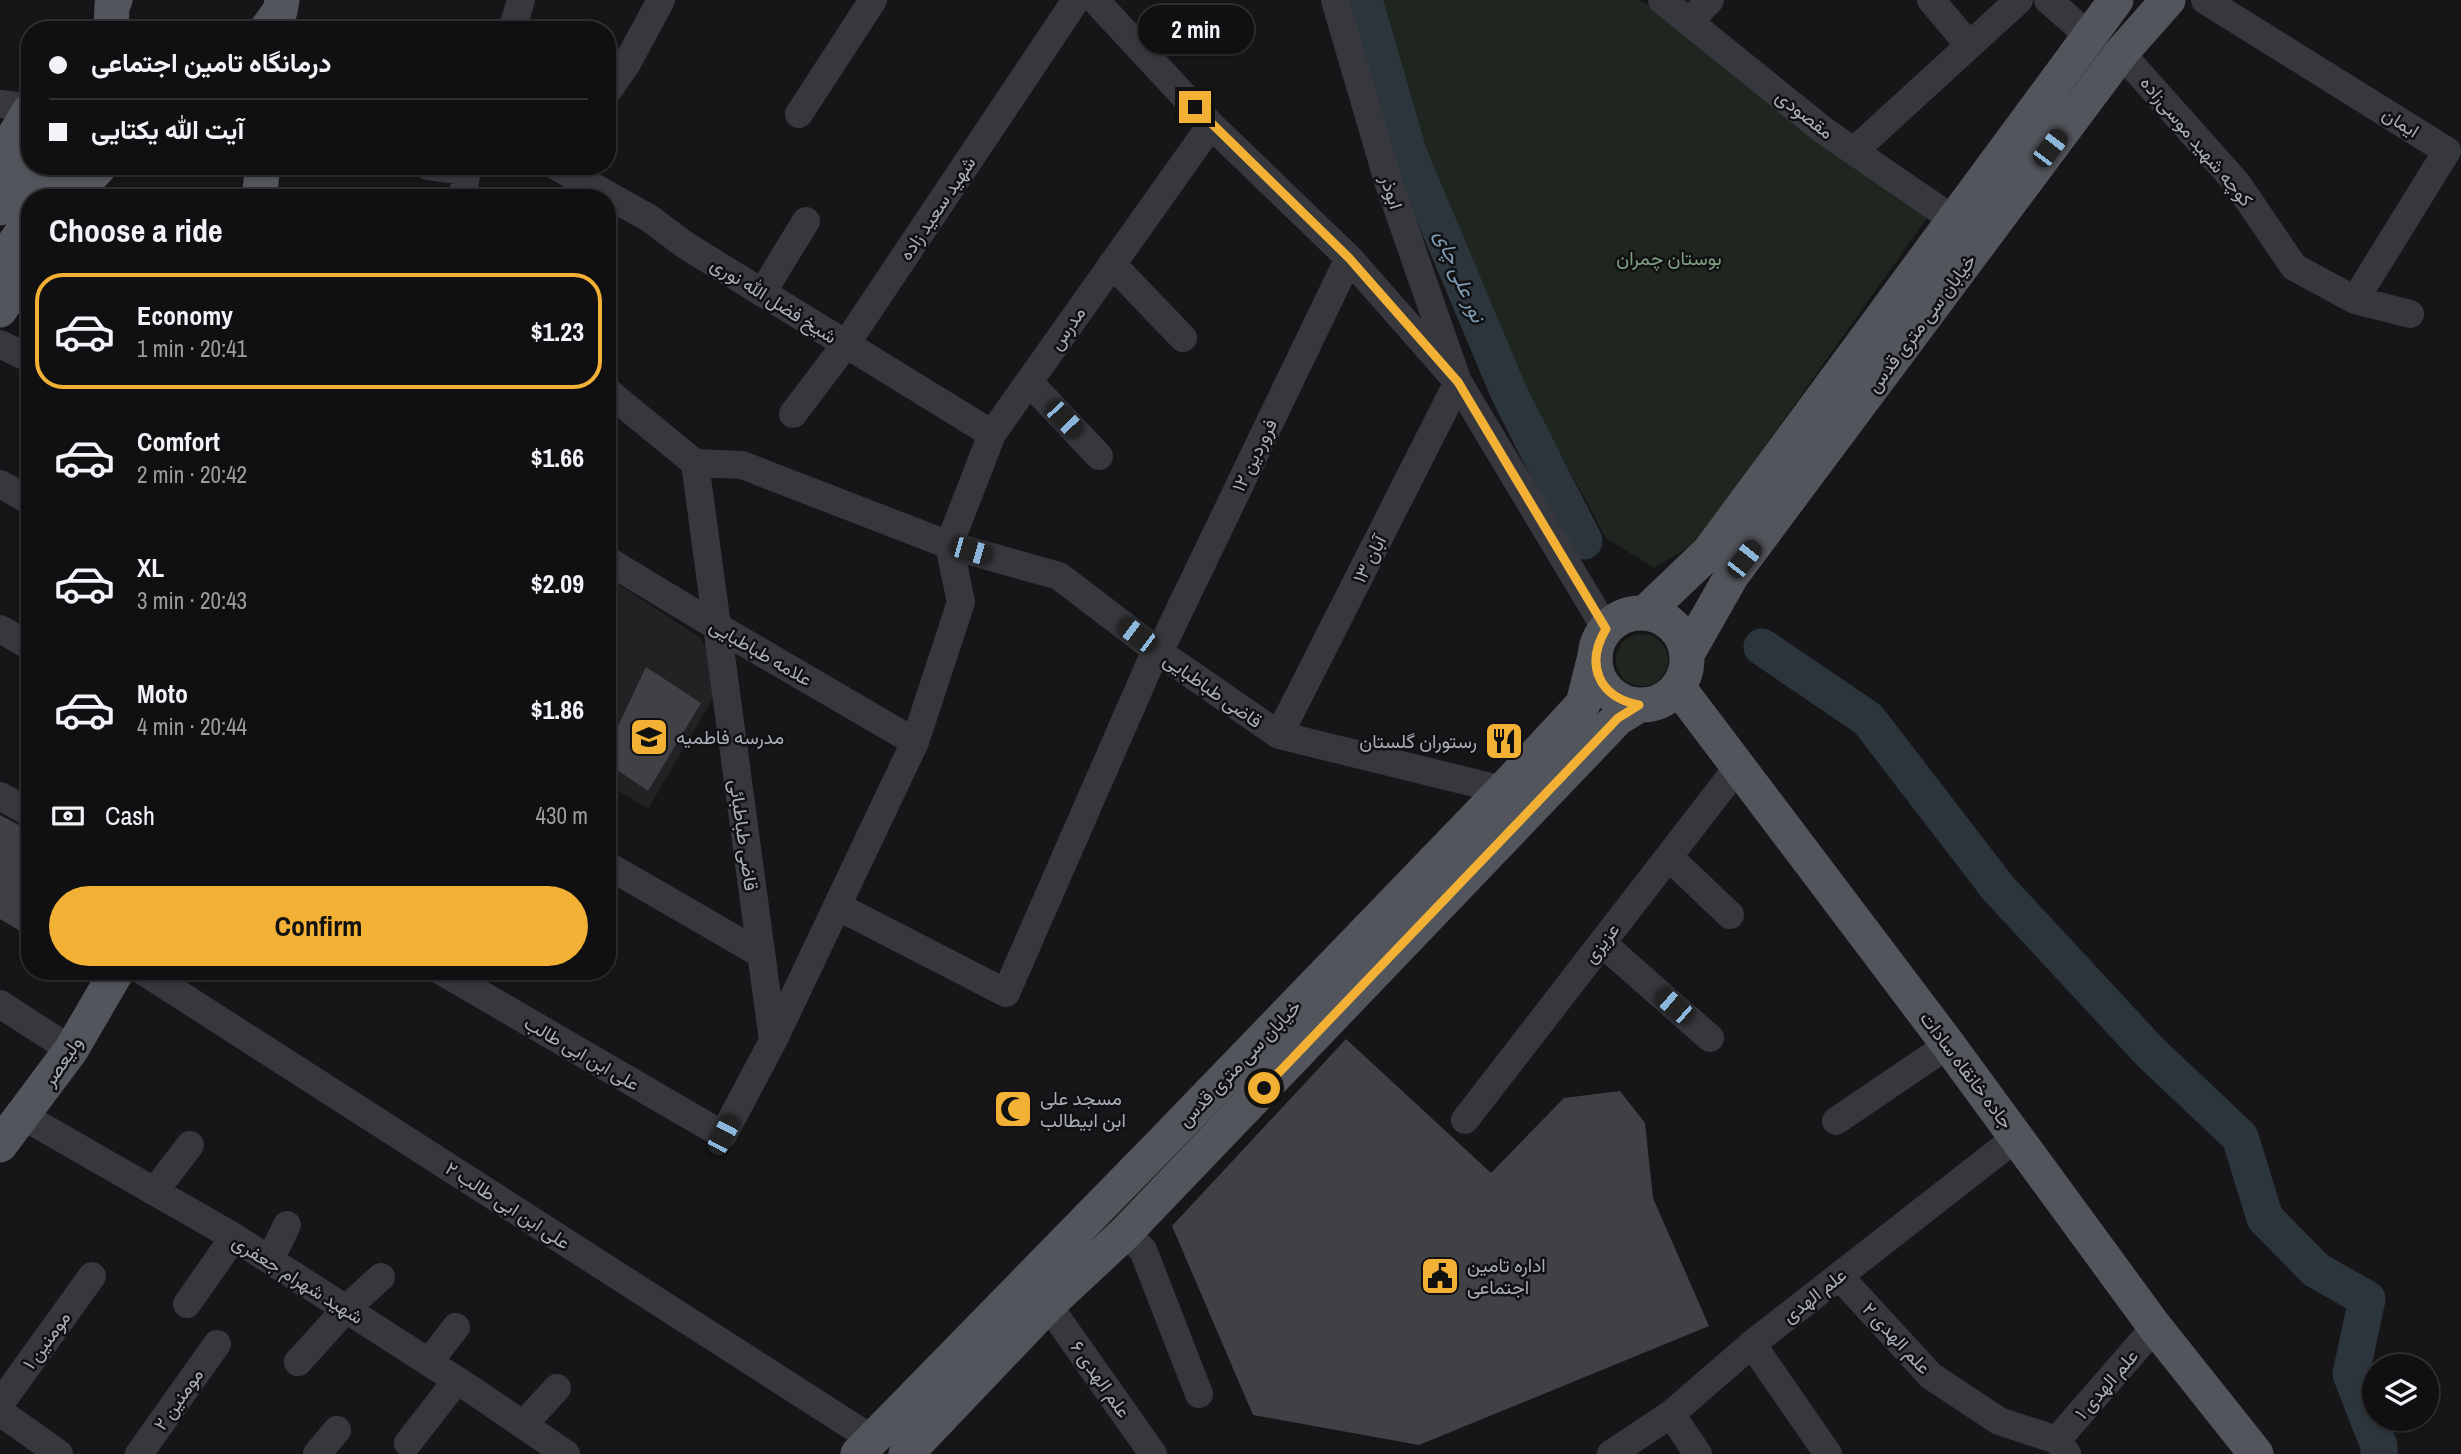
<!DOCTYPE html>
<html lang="en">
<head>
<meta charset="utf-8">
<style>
  :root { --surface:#101012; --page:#1e1e20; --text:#f1f3f6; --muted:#9c9d9f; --line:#303032; --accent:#f2b134 }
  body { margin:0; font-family:"Archivo Narrow",Vazirmatn,sans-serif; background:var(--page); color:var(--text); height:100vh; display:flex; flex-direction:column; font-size:26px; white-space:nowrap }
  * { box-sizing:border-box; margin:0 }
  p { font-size:23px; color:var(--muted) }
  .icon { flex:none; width:38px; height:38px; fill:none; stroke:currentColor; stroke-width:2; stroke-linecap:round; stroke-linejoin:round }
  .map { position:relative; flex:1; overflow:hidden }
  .details { position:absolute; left:21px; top:189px; width:595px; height:791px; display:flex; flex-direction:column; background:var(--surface); border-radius:28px; box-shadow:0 2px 5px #0004,0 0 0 2px var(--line) }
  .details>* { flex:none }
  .guide { position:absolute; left:21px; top:21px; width:595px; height:154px; border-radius:28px; box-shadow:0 2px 5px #0004,0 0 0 2px var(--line); display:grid; align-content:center; height:154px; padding:0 28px; background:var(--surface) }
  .tools { position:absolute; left:2362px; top:1354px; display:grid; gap:14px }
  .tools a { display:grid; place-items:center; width:77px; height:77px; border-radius:50%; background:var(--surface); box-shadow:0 2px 5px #0004,0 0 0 2px var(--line); font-size:35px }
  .end { position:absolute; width:32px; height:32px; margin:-16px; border:9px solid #f2b134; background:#111; box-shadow:0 0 0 4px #111 }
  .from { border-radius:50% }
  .bubble { position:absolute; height:49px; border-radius:24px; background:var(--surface); box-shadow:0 2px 5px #0004,0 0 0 2px var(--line); font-size:23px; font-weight:800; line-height:49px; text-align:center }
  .car { position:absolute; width:21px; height:42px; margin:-21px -10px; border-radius:9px; box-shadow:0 0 5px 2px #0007; background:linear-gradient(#222 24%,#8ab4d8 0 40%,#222 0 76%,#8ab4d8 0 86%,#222 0) }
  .guide b { display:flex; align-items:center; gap:24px; height:66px; font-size:26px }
  .guide b+b { border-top:2px solid var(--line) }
  .guide i { width:18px; height:18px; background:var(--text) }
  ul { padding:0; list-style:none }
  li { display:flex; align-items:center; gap:21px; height:116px; margin:0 14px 10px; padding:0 14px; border:4px solid transparent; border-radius:28px }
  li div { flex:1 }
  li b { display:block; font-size:26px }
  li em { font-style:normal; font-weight:800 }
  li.selected { border-color:var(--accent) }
  li>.icon { width:63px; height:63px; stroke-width:1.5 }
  h2 { padding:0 28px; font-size:32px; line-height:84px }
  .pay { display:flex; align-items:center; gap:18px; height:77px; padding:0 28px; font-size:26px }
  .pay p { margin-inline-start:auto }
  .cta { display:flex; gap:14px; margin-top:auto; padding:14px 28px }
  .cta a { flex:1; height:80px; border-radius:42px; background:var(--accent); color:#111; font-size:28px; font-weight:800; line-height:80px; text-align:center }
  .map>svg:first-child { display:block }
  .built { fill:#222225 }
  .green { fill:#1e261f }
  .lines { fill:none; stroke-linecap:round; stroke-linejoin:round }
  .river { stroke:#2c353c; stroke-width:37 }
  .building { fill:#404145 }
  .minor { stroke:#37383d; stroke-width:28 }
  .major { stroke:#53555c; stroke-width:35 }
  .route { stroke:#f2b134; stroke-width:9 }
  .labels { text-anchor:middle; stroke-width:5; stroke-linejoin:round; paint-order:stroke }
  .street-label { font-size:19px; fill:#a8adb8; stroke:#111113 }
  .park-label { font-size:19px; fill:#7fa381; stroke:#111113 }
  .poi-label { font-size:19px; fill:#a8adb8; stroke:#111113; text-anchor:start }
  .water-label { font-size:21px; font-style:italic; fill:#7f9bb3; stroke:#111113 }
</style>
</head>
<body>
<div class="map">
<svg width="2461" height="1454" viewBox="0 0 2461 1454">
  <rect width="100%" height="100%" fill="#161618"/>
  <path class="built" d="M 607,577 L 699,637 L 712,655 L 718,690 L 648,809 L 607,784 Z"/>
  <path class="green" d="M 1374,0 L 1639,0 L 1687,28 L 1927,218 L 1696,543 L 1654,568 L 1606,538 L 1466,278 Z
    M1616 660a26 26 0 1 1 52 0a26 26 0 1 1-52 0Z"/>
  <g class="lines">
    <path class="river" d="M 1364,0 L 1409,155 L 1509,393 L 1584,541
      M 1762,647 L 1868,719 L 1998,888 L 2150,1052 L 2240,1137 L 2265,1218 L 2316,1270 L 2367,1299 L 2351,1374 L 2379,1446 L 2379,1454"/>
  </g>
  <path class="building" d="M 646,667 L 701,703 L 648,791 L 607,763 L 607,749 Z
    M 0,815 L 30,831 L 30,937 L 0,919 Z
    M 1346,1039 L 1491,1173 L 1564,1098 L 1620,1091 L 1645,1123 L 1653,1198 L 1709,1326 L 1419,1445 L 1253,1415 L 1172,1226 Z"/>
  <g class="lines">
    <path class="minor" d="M 1095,0 L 1211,125 L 1349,258 L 1458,382 L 1606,629
      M 1662,0 L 1823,130 L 1954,220
      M 1931,0 L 1969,45
      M 2048,0 L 2089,36
      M 2205,0 L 2447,151 L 2355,300
      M 1690,21 L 1710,0
      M 512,30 L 521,0
      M 2121,53 L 2236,182 L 2294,267 L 2355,300 L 2410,314
      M 607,92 L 626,65 L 661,0
      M 0,104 L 30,107
      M 799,114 L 873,0
      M 1854,151 L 2019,0
      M 428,166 L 467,171
      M 556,166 L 649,218 L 685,245 L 992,434
      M 462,198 L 468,166
      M 1112,264 L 1183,338
      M 762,293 L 806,221
      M 0,344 L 30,359
      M 1029,382 L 1099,456
      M 607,391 L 695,463 L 742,465 L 949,545 L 1059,576 L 1156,650 L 1279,735 L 1503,790
      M 793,414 L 846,344 L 1076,0
      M 695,463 L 773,1041
      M 0,484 L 30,501
      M 949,545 L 992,434 L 1211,125
      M 607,560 L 716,626 L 915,742
      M 0,629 L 30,646
      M 1279,735 L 1458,382 L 1388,181 L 1335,0
      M 0,796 L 30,813
      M 1669,857 L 1730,915
      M 607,865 L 759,953
      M 837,906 L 1006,993 L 1156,650 L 1166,638 L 1349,258
      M 1602,943 L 1710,1038
      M 143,971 L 872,1439
      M 441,971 L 723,1135 L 773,1041 L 915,742 L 961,602 L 949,545
      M 0,1004 L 71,1050
      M 23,1116 L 234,1237 L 475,1392 L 566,1454
      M 1465,1120 L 1738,767
      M 1836,1121 L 1948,1045
      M 154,1192 L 190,1145
      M 1125,1233 L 1143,1250 L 1199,1394
      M 270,1260 L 287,1225
      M 1839,1276 L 1931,1376 L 1999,1421 L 2057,1440 L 2067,1454
      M 187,1304 L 234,1237
      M 1048,1305 L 1153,1454
      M 1752,1344 L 1828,1454
      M 298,1362 L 346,1309 L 381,1277
      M 429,1362 L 456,1327
      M 0,1404 L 92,1276
      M 0,1412 L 59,1454
      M 1671,1414 L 1698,1454
      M 523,1425 L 557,1388
      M 2057,1440 L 2155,1327
      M 408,1443 L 457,1380
      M 139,1454 L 217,1344
      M 317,1454 L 337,1430
      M 1611,1454 L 1671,1414 L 1752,1344 L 2017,1137"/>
    <path class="major" d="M 111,30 L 112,5 L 115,0
      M 266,30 L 280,11 L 282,0
      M 0,159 L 30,110
      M 46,198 L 69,166
      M 75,198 L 87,180 L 100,166
      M 259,198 L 263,166
      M 0,208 L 30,160
      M 0,264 L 30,221
      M 0,310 L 30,266
      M 1645,613 L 1709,552 L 2116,0
      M1595 659a46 46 0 1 1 92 0a46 46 0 1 1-92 0Z
      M 1687,654 L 1732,575 L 2121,53 L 2168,0
      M 1678,687 L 1947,1043 L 2155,1327 L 2256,1454
      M 0,1145 L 71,1050 L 117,971
      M 858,1454 L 1165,1140 L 1503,790 L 1583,704 L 1595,656
      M 906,1454 L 1048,1305 L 1125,1233 L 1618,718 L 1639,705"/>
  </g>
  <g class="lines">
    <path class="route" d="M 1195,107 L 1349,258 L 1458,382 L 1606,629 C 1585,664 1598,697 1639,705 L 1618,718 L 1264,1088"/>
  </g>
  <defs>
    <symbol id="school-square" viewBox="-11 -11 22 22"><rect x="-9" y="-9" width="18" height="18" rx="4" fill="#f2b134" stroke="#111113"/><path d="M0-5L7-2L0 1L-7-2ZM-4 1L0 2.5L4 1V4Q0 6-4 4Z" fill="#111"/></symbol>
    <symbol id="restaurant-square" viewBox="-11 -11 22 22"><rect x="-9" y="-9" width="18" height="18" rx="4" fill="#f2b134" stroke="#111113"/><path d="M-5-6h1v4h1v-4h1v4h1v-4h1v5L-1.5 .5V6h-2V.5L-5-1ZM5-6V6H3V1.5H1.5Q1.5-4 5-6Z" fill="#111"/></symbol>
    <symbol id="mosque-square" viewBox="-11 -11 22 22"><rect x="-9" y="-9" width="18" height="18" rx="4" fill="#f2b134" stroke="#111113"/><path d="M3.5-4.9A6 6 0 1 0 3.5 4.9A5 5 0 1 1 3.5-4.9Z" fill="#111"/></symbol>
    <symbol id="civic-square" viewBox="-11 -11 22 22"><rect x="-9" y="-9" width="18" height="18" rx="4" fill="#f2b134" stroke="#111113"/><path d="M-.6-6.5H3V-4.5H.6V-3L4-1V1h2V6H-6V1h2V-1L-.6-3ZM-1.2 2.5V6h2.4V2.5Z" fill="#111"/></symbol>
  </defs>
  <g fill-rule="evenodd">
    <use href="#school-square" x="627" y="715" width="44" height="44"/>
    <use href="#restaurant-square" x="1482" y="719" width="44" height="44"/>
    <use href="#mosque-square" x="991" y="1087" width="44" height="44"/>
    <use href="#civic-square" x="1418" y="1254" width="44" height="44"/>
  </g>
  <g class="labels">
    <g class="street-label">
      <text transform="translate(1805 114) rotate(38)" y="7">مقصودی</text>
      <text transform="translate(2401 122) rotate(32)" y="7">ایمان</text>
      <text transform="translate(2197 141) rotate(50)" y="7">کوچه شهید موسی‌زاده</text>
      <text transform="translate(1392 192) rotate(72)" y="7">ابوذر</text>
      <text transform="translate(937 208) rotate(-56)" y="7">شهید سعید زاده</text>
      <text transform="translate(774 300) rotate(32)" y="7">شیخ فضل الله نوری</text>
      <text transform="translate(1921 323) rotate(-53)" y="7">خیابان سی متری قدس</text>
      <text transform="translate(1067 328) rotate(-55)" y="7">مدرس</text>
      <text transform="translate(1254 455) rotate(-64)" y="7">۱۲ فروردین</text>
      <text transform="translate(1369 559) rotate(-63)" y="7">۱۳ آبان</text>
      <text transform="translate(761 652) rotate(30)" y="7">علامه طباطبایی</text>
      <text transform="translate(1213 690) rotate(35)" y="7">قاضی طباطبایی</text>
      <text transform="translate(744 835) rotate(82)" y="7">قاضی طباطبائی</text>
      <text transform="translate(1601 943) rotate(-52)" y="7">عزیزی</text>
      <text transform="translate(582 1053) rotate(30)" y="7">علی ابن ابی طالب</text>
      <text transform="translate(62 1061) rotate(-56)" y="7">ولیعصر</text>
      <text transform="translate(1239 1063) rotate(-46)" y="7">خیابان سی متری قدس</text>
      <text transform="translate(1967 1070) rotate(53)" y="7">جاده خانقاه سادات</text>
      <text transform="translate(508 1205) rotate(33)" y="7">علی ابن ابی طالب ۲</text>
      <text transform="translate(298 1279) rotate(32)" y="7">شهید شهرام جعفری</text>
      <text transform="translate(1814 1295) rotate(-38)" y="7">علم الهدی</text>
      <text transform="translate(1897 1338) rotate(47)" y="7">علم الهدی ۲</text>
      <text transform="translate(46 1340) rotate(-54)" y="7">مومنین ۱</text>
      <text transform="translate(1101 1379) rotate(55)" y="7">علم الهدی ۶</text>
      <text transform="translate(2106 1384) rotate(-49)" y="7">علم الهدی ۱</text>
      <text transform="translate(178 1399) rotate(-55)" y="7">مومنین ۲</text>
    </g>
    <g class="park-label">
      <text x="1669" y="265">بوستان چمران</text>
    </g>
    <g class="poi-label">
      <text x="676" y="744">مدرسه فاطمیه</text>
      <text x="1477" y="748" text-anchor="end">رستوران گلستان</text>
      <text x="1040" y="1105">مسجد علی<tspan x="1040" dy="22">ابن ابیطالب</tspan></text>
      <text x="1467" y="1272">اداره تامین<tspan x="1467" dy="22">اجتماعی</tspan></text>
    </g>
    <g class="water-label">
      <text transform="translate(1460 276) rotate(67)" y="7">نور علی چای</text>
    </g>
  </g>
</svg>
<div class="tools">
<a><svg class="icon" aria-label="layers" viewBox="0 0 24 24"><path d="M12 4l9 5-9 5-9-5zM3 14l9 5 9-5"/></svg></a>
</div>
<i class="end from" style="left:1264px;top:1088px"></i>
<i class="end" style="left:1195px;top:107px"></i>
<div class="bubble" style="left:1138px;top:5px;width:116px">2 min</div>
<i class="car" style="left:2050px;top:148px;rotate:37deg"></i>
<i class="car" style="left:1064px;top:419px;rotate:136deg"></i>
<i class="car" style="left:971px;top:551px;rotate:106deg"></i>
<i class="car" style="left:1744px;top:559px;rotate:38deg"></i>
<i class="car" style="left:1137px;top:635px;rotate:307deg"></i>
<i class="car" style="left:1674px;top:1006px;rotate:311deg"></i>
<i class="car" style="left:723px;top:1135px;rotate:28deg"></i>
<div class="guide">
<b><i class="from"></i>درمانگاه تامین اجتماعی</b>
<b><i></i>آیت الله یکتایی</b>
</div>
<section class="details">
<h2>Choose a ride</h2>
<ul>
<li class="selected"><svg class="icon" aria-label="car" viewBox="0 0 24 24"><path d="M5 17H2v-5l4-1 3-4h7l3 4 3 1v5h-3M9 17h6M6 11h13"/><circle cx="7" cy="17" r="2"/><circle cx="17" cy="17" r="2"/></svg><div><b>Economy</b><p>1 min · 20:41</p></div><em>$1.23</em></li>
<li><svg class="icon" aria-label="car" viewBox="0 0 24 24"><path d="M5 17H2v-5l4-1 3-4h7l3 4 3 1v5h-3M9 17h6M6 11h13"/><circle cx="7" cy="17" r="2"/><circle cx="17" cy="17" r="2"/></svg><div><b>Comfort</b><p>2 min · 20:42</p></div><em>$1.66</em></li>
<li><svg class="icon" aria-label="car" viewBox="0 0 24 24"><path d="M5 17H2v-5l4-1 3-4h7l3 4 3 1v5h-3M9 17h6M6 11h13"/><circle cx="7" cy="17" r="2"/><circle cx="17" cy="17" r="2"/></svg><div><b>XL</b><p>3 min · 20:43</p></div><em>$2.09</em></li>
<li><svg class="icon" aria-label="car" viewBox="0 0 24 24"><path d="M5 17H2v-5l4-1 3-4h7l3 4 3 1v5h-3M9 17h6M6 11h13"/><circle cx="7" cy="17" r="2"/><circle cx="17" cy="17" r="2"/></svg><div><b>Moto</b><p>4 min · 20:44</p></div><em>$1.86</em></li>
</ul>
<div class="pay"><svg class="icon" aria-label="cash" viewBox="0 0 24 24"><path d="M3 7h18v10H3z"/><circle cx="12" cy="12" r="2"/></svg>Cash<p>430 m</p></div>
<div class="cta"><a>Confirm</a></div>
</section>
</div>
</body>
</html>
